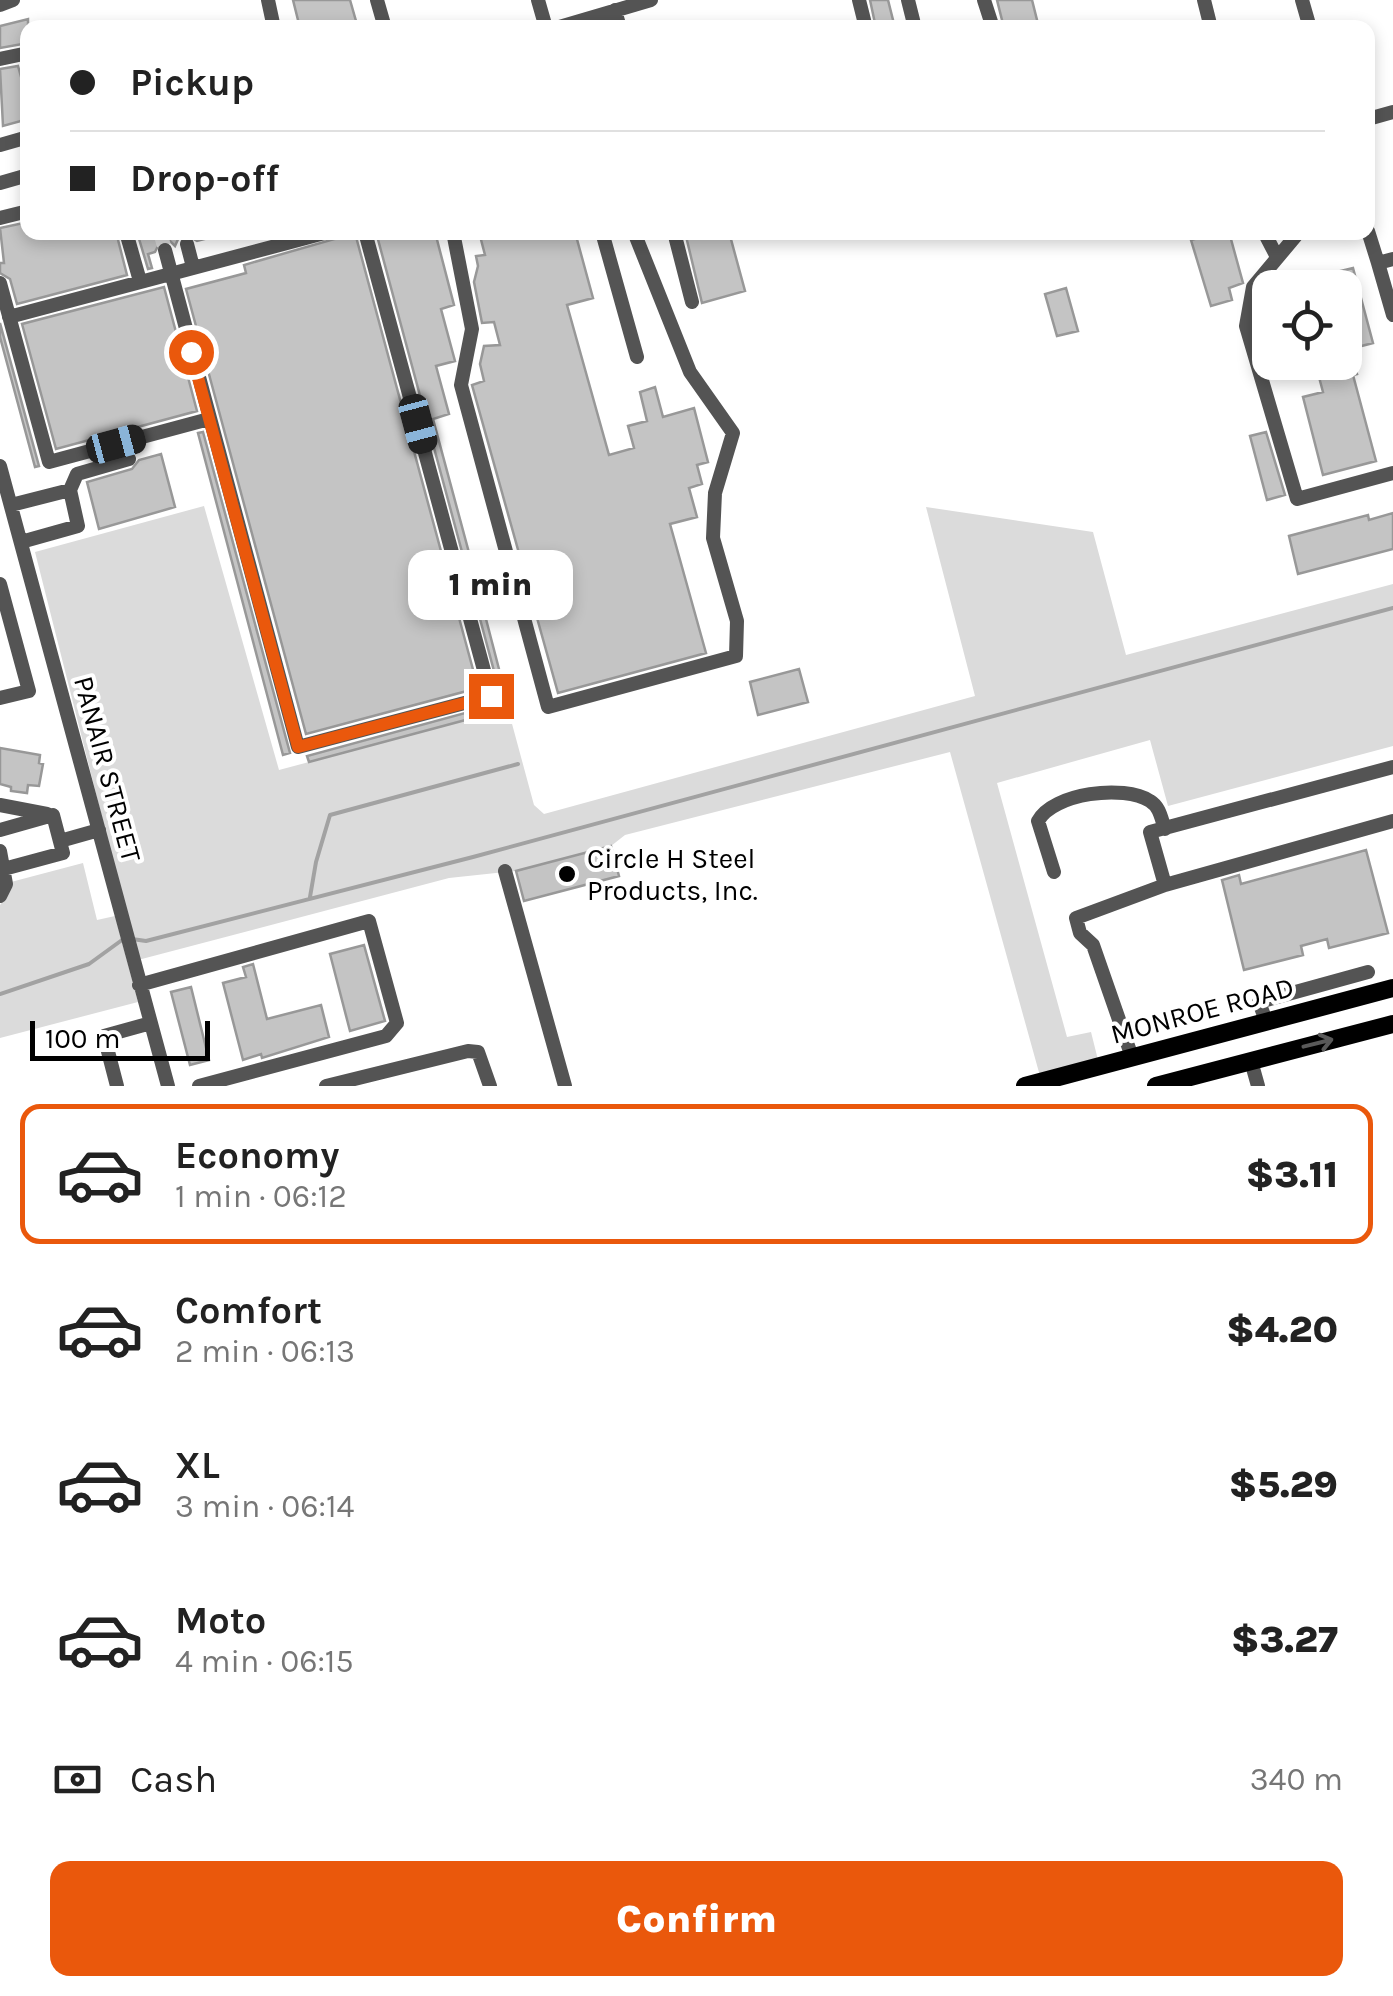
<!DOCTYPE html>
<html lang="en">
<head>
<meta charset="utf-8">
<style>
  :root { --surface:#fff; --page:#f6f6f6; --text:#222; --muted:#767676; --line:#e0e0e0; --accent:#ea580c }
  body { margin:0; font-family:Karla,sans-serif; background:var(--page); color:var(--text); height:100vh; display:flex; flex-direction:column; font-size:38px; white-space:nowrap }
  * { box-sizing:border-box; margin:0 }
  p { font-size:32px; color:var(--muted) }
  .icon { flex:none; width:55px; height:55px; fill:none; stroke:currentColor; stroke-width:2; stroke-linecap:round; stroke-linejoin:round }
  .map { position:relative; height:1086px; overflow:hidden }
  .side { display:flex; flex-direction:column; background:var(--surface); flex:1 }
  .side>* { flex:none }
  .guide { position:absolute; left:20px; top:20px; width:1355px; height:220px; border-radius:20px; box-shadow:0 5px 15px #0003; display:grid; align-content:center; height:220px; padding:0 50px; background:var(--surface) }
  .fabs { position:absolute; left:1252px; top:270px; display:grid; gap:20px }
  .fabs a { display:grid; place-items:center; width:110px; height:110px; border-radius:20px; background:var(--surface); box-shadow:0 5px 15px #0003; font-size:50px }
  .scale { position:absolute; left:30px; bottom:25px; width:180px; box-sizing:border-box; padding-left:10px; border:5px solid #000; border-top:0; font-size:28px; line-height:35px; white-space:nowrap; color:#000; -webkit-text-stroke:8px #fff; paint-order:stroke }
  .end { position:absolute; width:45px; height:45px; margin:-22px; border:12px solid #ea580c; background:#fff; box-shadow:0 0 0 5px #fff }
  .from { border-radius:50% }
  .bubble { position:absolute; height:70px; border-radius:20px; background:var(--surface); box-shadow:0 5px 15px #0003; font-size:32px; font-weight:800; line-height:70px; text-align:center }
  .car { position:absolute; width:30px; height:60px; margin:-30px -15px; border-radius:12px; box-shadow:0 0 8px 2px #0007; background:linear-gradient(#222 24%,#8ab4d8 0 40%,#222 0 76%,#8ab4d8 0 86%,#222 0) }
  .guide b { display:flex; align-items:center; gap:35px; height:95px; font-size:38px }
  .guide b+b { border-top:2px solid var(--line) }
  .guide i { width:25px; height:25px; background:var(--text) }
  ul { padding:18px 0 0; list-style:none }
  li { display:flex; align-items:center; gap:30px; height:140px; margin:0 20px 15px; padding:0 30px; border:5px solid transparent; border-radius:20px }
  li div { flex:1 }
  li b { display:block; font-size:38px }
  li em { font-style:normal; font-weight:800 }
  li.active { border-color:var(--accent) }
  li>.icon { width:90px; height:90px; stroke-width:1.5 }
  .pay { display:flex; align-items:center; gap:25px; height:110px; padding:0 50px; font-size:38px }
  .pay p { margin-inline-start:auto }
  .action { display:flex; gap:20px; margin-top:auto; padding:20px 50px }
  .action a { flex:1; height:115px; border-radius:20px; background:var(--accent); color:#fff; font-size:40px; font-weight:800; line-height:115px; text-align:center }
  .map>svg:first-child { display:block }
  .green { fill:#dbdbdb }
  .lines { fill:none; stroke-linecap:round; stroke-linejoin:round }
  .stream { stroke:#a2a2a2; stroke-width:4 }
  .building { fill:#c4c4c4; stroke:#989898; stroke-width:2.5 }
  .minor-tunnel { stroke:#d9d9d9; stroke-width:14; stroke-dasharray:14 7; stroke-linecap:butt }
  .minor { stroke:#545454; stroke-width:14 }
  .major { stroke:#000; stroke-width:18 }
  .oneway { stroke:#595959 }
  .route { stroke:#ea580c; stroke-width:12 }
  .poi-dot { fill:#000; stroke:#fff; stroke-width:4 }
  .labels { text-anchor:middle; stroke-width:8; stroke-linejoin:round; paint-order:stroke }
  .street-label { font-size:28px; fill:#000; stroke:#fff }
  .poi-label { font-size:28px; fill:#000; stroke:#fff; text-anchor:start }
</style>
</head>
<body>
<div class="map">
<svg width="1393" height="1086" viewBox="0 0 1393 1086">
  <rect width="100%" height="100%" fill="#fff"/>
  <path class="green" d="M 204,506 L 279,770 L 508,709 L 534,805 L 544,814 L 975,696 L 926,507 L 1093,532 L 1126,655 L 1393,584 L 1393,746 L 1168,806 L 1150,740 L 997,783 L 1067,1037 L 1091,1032 L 1098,1060 L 1040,1076 L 950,752 L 625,835 L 611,846 L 515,871 L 449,878 L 138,960 L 35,552 Z
    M 83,863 L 97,920 L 115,916 L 138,1002 L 0,1038 L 0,905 L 7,896 L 11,882 Z"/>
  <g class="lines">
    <path class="stream" d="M 310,897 L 316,862 L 330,815 L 518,764
      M 132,939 L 146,941 L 473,857 L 1393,608
      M 0,994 L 89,964 L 122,940"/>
  </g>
  <path class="building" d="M 293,0 L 350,0 L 358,28 L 300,28 Z
    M 870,0 L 888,0 L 895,28 L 876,28 Z
    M 997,0 L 1032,0 L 1039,28 L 1004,28 Z
    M 28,19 L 28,43 L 0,48 L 0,26 Z
    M 18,66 L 28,102 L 28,119 L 3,126 L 0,69 Z
    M 28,222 L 28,232 L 116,232 L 127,275 L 17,304 L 10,279 L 0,273 L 0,263 L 4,263 L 0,228 Z
    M 137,232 L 216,232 L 216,236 L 197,241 L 185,234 L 179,237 L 175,246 L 169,240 L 161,240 L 155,252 L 148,254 L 152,268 L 148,269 Z
    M 376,232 L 435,232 L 454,305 L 441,309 L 455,361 L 436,366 L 449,414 L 433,419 L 475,575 L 495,569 L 500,591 L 480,596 L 506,696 L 501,697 Z
    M 479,232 L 575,232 L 593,298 L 567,305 L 609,455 L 634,448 L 628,426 L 647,421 L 640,392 L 655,387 L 663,417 L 694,408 L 708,462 L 697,465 L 702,484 L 689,488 L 697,517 L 670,524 L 706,653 L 558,693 L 472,385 L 484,381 L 480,364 L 484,346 L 500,345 L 494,322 L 482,323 L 474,282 L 478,266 L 476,256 L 485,255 Z
    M 685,232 L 729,232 L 745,291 L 702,303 Z
    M 1219,232 L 1229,232 L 1243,283 L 1229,288 L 1232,300 L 1211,306 L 1191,240 Z
    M 355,233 L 478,688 L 306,734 L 186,289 L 246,273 L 244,265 Z
    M 1353,268 L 1373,343 L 1350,349 L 1357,374 L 1353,375 L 1376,461 L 1323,475 L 1303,397 L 1323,392 L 1315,362 L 1345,362 L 1345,288 L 1323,288 L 1320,276 Z
    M 164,287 L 197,411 L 56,449 L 22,324 Z
    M 1066,288 L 1078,331 L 1057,336 L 1045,294 Z
    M 0,323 L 39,466 L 35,467 L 0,337 Z
    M 203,432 L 290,753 L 283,755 L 198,433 Z
    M 1266,432 L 1285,495 L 1267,500 L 1250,436 Z
    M 161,454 L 175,507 L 99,529 L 87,482 L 132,469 L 139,460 Z
    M 1393,513 L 1393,549 L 1298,574 L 1289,536 L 1368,515 L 1369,520 Z
    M 799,669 L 808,702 L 758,715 L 750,682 Z
    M 498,704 L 499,711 L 309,762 L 307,756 Z
    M 0,748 L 40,755 L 39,763 L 43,764 L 39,786 L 28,785 L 27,793 L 11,791 L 11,787 L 0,784 Z
    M 611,846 L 619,876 L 524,901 L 516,871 Z
    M 1366,850 L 1388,933 L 1329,948 L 1327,939 L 1301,946 L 1303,955 L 1244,970 L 1222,880 L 1239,875 L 1241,884 Z
    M 364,945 L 385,1021 L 350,1031 L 330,954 Z
    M 253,964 L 267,1019 L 321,1005 L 329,1037 L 262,1058 L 261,1054 L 243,1060 L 223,983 L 246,977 L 243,967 Z
    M 191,987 L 209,1060 L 190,1065 L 171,992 Z"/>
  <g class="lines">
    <path class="minor-tunnel" d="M 160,232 L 165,250"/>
    <path class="minor" d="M 268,0 L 274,28
      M 377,0 L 385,28
      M 538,0 L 546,28
      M 859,0 L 866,28
      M 908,0 L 915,28
      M 984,0 L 993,28
      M 1204,0 L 1211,28
      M 1302,0 L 1310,28
      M 0,5 L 13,0
      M 615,10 L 620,28
      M 556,28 L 651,0
      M 0,59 L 28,53
      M 1368,119 L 1393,112
      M 0,145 L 28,137
      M 0,183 L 28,175
      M 0,218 L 28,211
      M 1368,231 L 1378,263
      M 126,232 L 140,281
      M 453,232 L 472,329 L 461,385 L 548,707 L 736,656 L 737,621 L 713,538 L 715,493 L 733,433 L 690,372 L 634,232
      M 602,232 L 637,357
      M 674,232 L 692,302
      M 1264,232 L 1277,257
      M 1299,232 L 1253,287 L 1246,326 L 1297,499 L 1393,473
      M 287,243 L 328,232
      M 187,244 L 193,267
      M 165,250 L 298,747 L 491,696 L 365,232
      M 1393,259 L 1378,263 L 1393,315
      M 0,283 L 49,462 L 209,419
      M 9,317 L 287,243 L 285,232
      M 0,466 L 168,1086
      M 11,505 L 70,490
      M 21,542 L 78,526 L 70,490 L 77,474 L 129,459
      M 0,584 L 29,691 L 0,698
      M 1393,767 L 1150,832 L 1165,885 L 1393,821
      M 0,805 L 47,814
      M 0,830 L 53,815 L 63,853 L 0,870
      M 60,841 L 99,830
      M 0,851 L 6,884 L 0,896
      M 505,871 L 565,1086
      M 1054,872 L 1038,821 C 1053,793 1124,784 1150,801 C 1160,807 1161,818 1165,829
      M 139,985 L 369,921 L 397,1023 L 386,1036 L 199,1086
      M 1266,1021 L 1259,1002 L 1368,972
      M 1132,1057 L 1093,945 L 1080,933 L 1076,918 L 1165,885
      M 1251,1061 L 1258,1086
      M 117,1086 L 104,1036 L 151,1023
      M 326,1086 L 468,1051 L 478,1052 L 490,1086"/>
    <path class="major" d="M 1025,1086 L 1393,988
      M 1156,1086 L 1393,1024"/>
  </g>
  <defs><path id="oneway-shaft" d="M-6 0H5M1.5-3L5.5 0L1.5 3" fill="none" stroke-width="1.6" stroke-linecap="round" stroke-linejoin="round" transform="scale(2.5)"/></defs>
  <use class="oneway" href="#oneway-shaft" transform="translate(1318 1043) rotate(-14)"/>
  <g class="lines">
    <path class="route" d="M 191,352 L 298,747 L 491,696"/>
  </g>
  <circle class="poi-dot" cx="567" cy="874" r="10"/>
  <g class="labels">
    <g class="street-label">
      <text transform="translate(108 769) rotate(75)" y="10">PANAIR STREET</text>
      <text transform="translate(1202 1010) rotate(-15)" y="10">MONROE ROAD</text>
    </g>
    <g class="poi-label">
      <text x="587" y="868">Circle H Steel<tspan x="587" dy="32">Products, Inc.</tspan></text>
    </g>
  </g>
</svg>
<div class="fabs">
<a><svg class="icon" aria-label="locate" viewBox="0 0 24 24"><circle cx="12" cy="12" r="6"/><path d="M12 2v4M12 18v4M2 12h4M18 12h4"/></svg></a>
</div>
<div class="scale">100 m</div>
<i class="end from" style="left:191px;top:352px"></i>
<i class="end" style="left:491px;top:696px"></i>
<div class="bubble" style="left:408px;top:550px;width:165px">1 min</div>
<i class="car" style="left:418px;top:424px;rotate:165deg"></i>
<i class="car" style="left:116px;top:444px;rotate:75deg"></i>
<div class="guide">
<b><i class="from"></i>Pickup</b>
<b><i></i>Drop-off</b>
</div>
</div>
<section class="side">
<ul>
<li class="active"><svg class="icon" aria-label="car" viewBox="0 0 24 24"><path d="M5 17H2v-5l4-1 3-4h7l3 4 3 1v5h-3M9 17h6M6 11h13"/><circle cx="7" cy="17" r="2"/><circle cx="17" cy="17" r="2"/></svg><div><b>Economy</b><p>1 min · 06:12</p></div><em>$3.11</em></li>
<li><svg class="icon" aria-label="car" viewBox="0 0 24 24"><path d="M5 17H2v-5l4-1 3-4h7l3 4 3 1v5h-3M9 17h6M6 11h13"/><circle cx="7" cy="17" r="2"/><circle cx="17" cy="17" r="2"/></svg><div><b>Comfort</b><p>2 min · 06:13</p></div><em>$4.20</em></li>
<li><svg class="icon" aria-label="car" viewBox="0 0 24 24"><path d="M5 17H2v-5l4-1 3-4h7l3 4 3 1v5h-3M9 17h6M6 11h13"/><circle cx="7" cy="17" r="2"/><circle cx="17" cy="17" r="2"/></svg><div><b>XL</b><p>3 min · 06:14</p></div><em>$5.29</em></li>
<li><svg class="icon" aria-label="car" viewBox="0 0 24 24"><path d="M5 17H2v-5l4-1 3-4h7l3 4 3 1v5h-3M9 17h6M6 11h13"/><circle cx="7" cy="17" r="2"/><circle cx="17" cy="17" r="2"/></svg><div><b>Moto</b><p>4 min · 06:15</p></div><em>$3.27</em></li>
</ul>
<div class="pay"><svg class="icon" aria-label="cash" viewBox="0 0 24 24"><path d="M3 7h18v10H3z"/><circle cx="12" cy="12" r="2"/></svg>Cash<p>340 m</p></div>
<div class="action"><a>Confirm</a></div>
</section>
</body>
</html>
